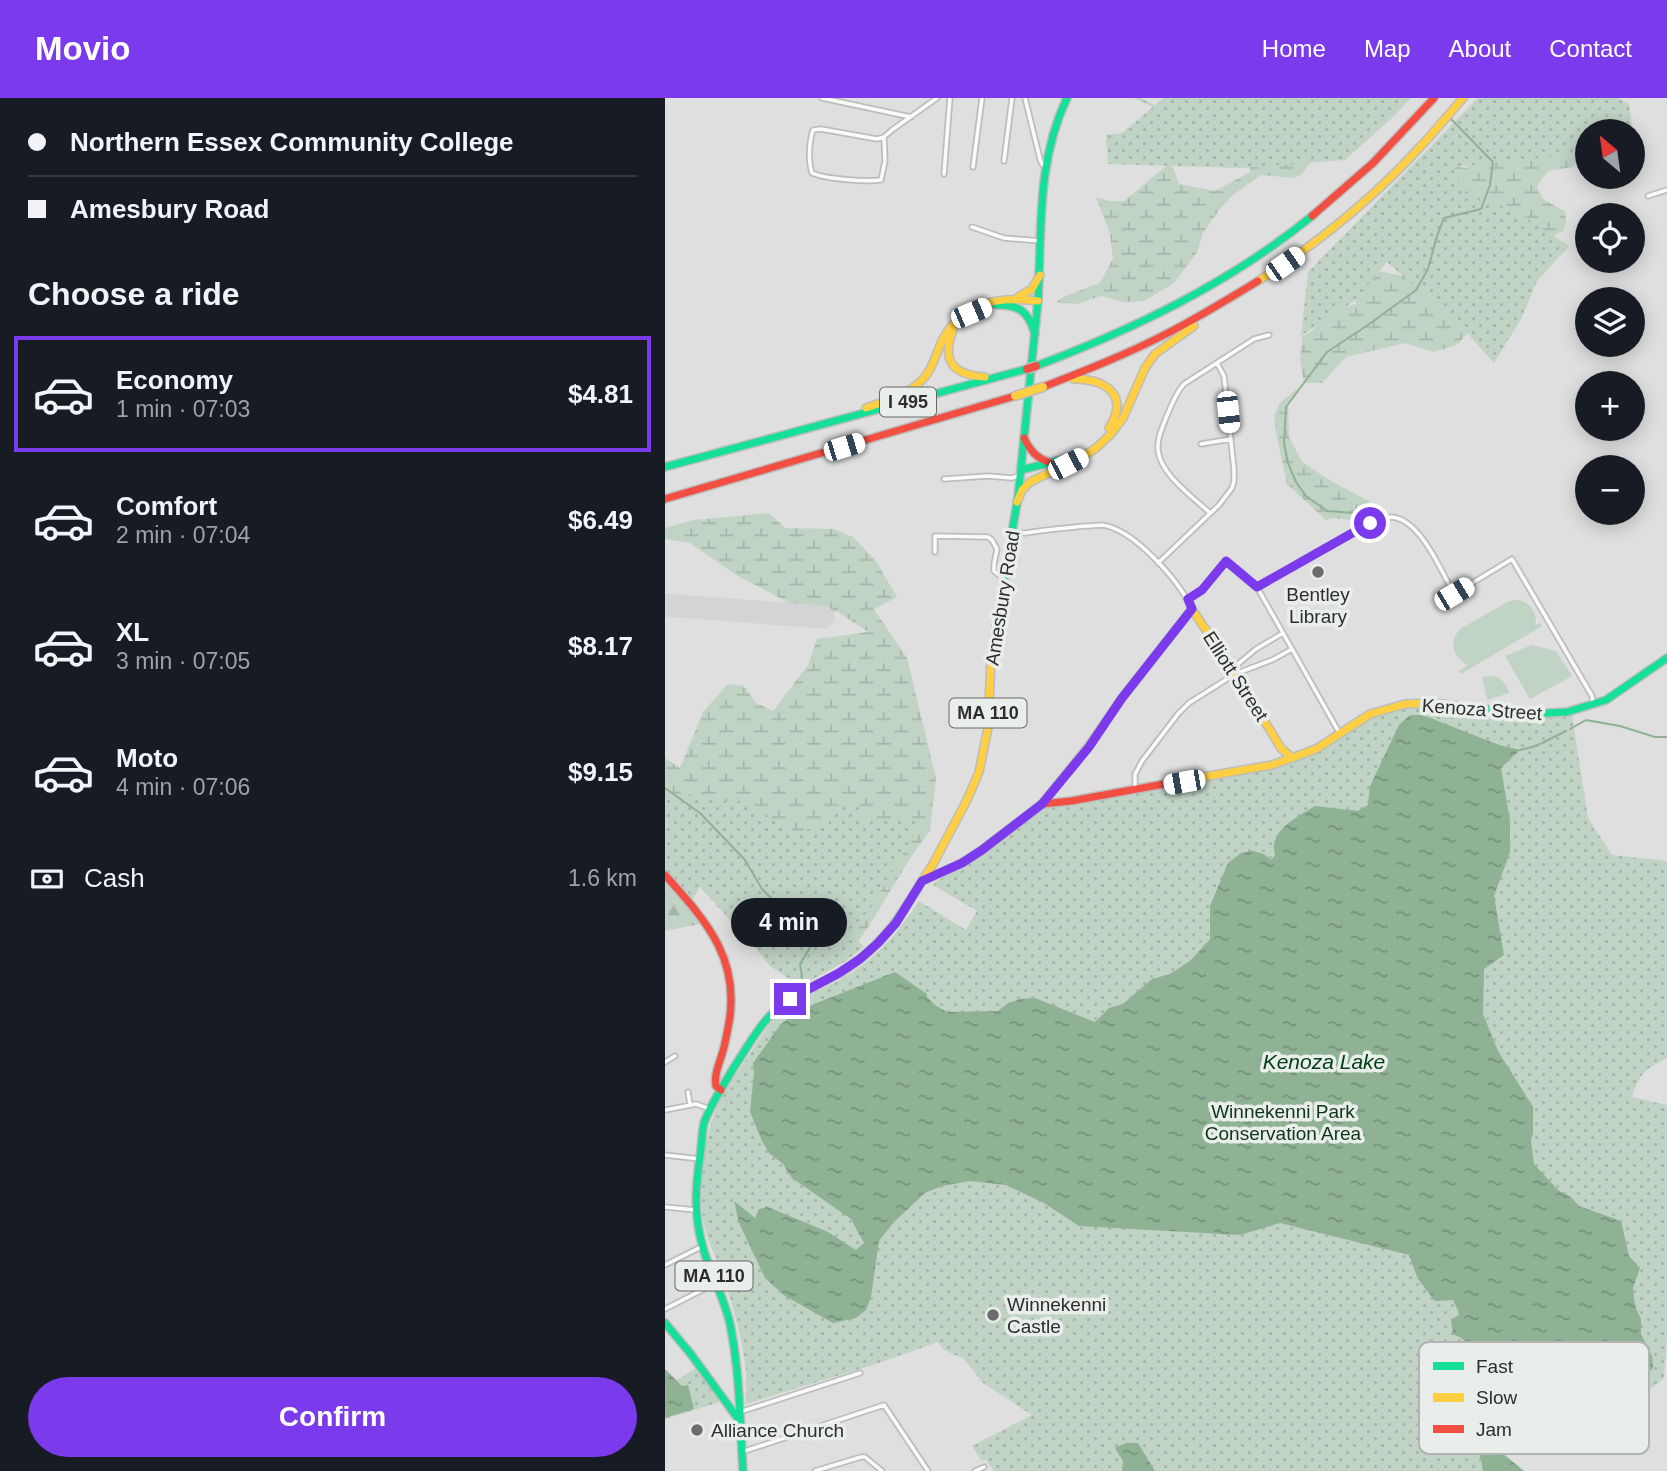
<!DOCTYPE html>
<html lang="en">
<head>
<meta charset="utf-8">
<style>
  :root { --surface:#171b24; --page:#20242c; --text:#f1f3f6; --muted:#9ea1a6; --line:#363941; --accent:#7c3aed }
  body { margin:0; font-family:Arial,sans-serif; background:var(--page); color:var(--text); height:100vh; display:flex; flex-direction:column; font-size:26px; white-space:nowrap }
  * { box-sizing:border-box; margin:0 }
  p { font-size:23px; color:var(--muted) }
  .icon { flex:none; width:38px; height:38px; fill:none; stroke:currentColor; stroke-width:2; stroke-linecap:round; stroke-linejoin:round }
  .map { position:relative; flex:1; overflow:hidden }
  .side { display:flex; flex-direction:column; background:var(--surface); width:665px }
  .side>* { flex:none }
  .hud { display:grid; align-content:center; height:154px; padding:0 28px; background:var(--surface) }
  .needle { width:46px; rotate:331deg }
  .controls { position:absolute; left:910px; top:21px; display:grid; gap:14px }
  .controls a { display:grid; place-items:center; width:70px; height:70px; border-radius:50%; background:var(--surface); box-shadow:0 4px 18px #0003; font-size:35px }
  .end { position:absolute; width:32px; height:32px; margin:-16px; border:9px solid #7c3aed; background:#fff; box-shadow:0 0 0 4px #fff }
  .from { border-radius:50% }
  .bubble { position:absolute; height:49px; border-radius:24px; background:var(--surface); box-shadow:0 4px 18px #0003; font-size:23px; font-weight:700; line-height:49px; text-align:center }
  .car { position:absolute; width:21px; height:42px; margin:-21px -10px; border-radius:9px; box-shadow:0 0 5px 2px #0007; background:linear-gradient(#fff 24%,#345 0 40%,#fff 0 76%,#345 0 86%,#fff 0) }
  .hud b { display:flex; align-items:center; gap:24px; height:66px; font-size:26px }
  .hud b+b { border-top:2px solid var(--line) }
  .hud i { width:18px; height:18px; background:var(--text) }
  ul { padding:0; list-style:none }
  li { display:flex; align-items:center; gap:21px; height:116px; margin:0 14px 10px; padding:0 14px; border:4px solid transparent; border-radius:0px }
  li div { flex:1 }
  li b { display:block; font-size:26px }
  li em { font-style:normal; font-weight:700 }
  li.current { border-color:var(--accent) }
  li>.icon { width:63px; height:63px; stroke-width:1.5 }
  h2 { padding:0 28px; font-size:32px; line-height:84px }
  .pay { display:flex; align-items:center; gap:18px; height:77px; padding:0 28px; font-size:26px }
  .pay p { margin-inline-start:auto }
  .button { display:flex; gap:14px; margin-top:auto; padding:14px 28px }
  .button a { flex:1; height:80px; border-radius:42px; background:var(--accent); color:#fff; font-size:28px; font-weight:700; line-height:80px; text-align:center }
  header { display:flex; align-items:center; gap:42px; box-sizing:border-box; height:98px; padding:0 35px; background:var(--accent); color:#fff }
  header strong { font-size:33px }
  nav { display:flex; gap:38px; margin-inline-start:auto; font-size:24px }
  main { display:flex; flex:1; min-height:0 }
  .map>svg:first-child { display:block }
  .forest { fill:url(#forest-firs) }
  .wetland { fill:url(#wetland-marsh) }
  .park { fill:url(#park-dots) }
  .pitch { fill:#c1d3c4 }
  .water { fill:url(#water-ripples) }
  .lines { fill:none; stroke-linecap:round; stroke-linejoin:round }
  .stream { stroke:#8fb295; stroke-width:2 }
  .runway { stroke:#d3d4d3; stroke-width:23 }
  .street-casing { stroke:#bcbdbc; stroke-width:7 }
  .fast-casing { stroke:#bcbdbc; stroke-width:10 }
  .slow-casing { stroke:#bcbdbc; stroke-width:10 }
  .jam-casing { stroke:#bcbdbc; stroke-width:10 }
  .street { stroke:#fafafa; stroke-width:3.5 }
  .fast { stroke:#16e098; stroke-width:7 }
  .slow { stroke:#ffcf43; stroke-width:7 }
  .jam { stroke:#f24e42; stroke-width:7 }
  .slow-bridge-casing { stroke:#b9bab9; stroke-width:11; stroke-linecap:butt }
  .jam-bridge-casing { stroke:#b9bab9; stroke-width:11; stroke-linecap:butt }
  .slow-bridge { stroke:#ffcf43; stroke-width:8 }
  .jam-bridge { stroke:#f24e42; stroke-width:8 }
  .route { stroke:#7c3aed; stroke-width:9 }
  .poi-dot { fill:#6b6c6b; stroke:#eaeeeb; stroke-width:2.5 }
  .labels { text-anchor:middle; stroke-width:7; stroke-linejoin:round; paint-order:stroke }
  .shield { fill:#eaeeeb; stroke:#666866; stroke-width:2 }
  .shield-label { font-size:18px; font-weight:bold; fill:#2d2e2d }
  .poi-label { font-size:19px; fill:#2d2e2d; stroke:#eaeeeb; text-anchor:start }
  .street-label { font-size:19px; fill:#2d2e2d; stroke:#eaeeeb }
  .park-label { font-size:19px; fill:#0f3518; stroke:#eaeeeb }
  .water-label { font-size:21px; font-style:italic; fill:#034018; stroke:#eaeeeb }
  .key { fill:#eaeeeb; stroke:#b1b4b2; stroke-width:2 }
  .key-label { font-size:19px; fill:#2d2e2d }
</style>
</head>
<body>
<header>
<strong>Movio</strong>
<nav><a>Home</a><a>Map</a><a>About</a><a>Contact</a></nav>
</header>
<main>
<section class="side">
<div class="hud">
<b><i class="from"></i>Northern Essex Community College</b>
<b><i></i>Amesbury Road</b>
</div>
<h2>Choose a ride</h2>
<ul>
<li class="current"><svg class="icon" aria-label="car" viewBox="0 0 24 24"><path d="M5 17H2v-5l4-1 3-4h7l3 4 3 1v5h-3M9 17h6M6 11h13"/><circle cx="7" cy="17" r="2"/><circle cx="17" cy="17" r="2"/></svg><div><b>Economy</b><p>1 min · 07:03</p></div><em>$4.81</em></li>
<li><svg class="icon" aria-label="car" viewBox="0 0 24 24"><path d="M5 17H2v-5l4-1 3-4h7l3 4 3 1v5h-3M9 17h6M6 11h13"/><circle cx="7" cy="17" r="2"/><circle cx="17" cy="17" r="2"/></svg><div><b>Comfort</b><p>2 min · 07:04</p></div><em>$6.49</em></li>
<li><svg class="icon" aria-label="car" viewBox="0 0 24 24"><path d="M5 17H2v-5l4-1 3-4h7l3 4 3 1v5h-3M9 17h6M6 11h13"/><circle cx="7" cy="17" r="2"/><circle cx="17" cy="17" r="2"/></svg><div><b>XL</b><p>3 min · 07:05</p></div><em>$8.17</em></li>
<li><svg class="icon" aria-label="car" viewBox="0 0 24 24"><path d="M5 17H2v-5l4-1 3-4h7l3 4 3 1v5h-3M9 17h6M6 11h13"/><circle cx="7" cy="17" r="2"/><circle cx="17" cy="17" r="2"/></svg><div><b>Moto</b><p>4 min · 07:06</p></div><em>$9.15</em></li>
</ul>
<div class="pay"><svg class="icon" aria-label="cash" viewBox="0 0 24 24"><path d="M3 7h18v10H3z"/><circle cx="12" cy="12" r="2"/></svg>Cash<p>1.6 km</p></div>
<div class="button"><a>Confirm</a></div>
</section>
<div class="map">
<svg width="1002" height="1373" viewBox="0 0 1002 1373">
  <defs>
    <pattern id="forest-firs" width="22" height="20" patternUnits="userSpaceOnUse" patternTransform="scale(1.75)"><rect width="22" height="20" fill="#c1d3c4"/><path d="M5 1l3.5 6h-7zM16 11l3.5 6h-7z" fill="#a6b5a9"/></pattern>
    <pattern id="wetland-marsh" width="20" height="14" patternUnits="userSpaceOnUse" patternTransform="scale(1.75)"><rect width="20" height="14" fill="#c1d3c4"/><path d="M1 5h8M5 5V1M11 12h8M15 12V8" fill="none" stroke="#a6b5a9"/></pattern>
    <pattern id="park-dots" width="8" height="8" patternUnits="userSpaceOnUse" patternTransform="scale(1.75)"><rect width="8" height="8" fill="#c1d3c4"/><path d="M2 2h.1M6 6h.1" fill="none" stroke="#a6b5a9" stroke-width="1.8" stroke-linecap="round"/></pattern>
    <pattern id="water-ripples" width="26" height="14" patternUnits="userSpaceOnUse" patternTransform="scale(1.75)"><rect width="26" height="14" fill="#8fb295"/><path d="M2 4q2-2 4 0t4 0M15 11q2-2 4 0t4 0" fill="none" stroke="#75917a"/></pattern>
  </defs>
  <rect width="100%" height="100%" fill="#dedfde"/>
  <path class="forest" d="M 0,783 L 17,801 L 35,826 L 0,833 Z"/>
  <path class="wetland" d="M 584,51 L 653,54 L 636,77 L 628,80 L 596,77 L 568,97 L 554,112 L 538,135 L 532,154 L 509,185 L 479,203 L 459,204 L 436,198 L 412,206 L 391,204 L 400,198 L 435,185 L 448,161 L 445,135 L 431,99 L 444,103 L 459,103 L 506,64 L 514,86 L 550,93 L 585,74 Z
    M 915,53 L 915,62 L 907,69 L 883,73 L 875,83 L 872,90 L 879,102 L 900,113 L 901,123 L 898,133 L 885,140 L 792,247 L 769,254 L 740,245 L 681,259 L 657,285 L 639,285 L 623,308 L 624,339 L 637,364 L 666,383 L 704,403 L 704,410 L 709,416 L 685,422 L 668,420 L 661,422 L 622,386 L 611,335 L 609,318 L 615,305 L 639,285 L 635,262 L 637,239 L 648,232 L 666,213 L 691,206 L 689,192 L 710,172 L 742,179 L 788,94 L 796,86 L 785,68 L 802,70 L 810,58 Z
    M 104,415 L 120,430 L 169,431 L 188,439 L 211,463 L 232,499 L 209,511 L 242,560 L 271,680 L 265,732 L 244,762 L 204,828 L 187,852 L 0,751 L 0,660 L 15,670 L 38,614 L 63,586 L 79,588 L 91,605 L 108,613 L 143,567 L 152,541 L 203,534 L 173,514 L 136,511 L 73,478 L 25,445 L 0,441 L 0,430 L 29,422 Z"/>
  <path class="park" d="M 469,0 L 475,0 L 490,7 L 499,0 L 746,0 L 729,18 L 680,62 L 575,70 L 443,66 L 441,37 L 457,35 L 488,9 Z
    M 813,0 L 953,0 L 964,6 L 968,33 L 922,33 L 922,55 L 789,69 L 802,99 L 847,111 L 904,148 L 872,183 L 856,221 L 829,265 L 804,237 L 722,164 L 688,204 L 636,238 L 643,174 Z
    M 750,609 C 803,609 853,623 907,617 L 923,720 L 947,757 L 1002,763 L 1002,960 C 979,972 975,975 967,999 L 1002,1007 L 1002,1242 L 999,1280 L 975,1299 L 905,1298 L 874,1305 L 827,1346 L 850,1373 L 329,1373 L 321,1362 L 317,1363 L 307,1348 L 367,1317 L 318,1285 L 299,1261 L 279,1252 L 273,1244 L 211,1266 L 81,1306 C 81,1296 82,1285 81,1274 C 78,1243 69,1211 59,1181 C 53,1163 43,1145 39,1126 C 32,1095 39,1041 51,1011 C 59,992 73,974 84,957 C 93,944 101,929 112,918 C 130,899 159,892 181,878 C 212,860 234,833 254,803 L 301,832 L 312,813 L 267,786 L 318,755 L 375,711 L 612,670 L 661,650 L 692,628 L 718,615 Z
    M 0,689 L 12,699 L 29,696 L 47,699 L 62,704 L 76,703 L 92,711 L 112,724 L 132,734 L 164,726 L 162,712 L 194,705 L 199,723 L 258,721 L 206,810 L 184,833 L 199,849 L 181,863 L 135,888 L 105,868 L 88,847 L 35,789 L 28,801 L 0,773 Z
    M 32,1269 L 55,1299 L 55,1302 L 52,1305 L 0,1321 L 0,1273 L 11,1283 Z"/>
  <path class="pitch" d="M 852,502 C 866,504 871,514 871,527 L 875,525 L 877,528 L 796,576 L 794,573 L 803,567 C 788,559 783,545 795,531 L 844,503 Z
    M 867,547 L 891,553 L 907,578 L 865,601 L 840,558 Z
    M 825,578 C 836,578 841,585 844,595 L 822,602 L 817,579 Z"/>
  <path class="water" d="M 745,617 L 758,617 L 834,647 L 855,652 L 836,670 L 845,723 L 845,754 L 829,798 L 839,857 L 819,871 L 818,916 L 833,953 L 868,1009 L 868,1035 L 866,1042 L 869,1066 L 893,1092 L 906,1099 L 914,1108 L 956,1123 L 964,1158 L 975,1170 L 968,1190 L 970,1208 L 976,1221 L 976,1236 L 987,1258 L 988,1270 C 980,1279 973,1286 960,1286 L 954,1276 L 949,1259 L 943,1257 L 939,1258 L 934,1271 C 916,1277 895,1285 880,1270 L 855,1275 L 853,1295 L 837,1303 C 833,1321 829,1337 806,1333 L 804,1323 L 809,1313 L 811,1299 L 820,1274 L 798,1241 L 788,1236 L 786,1222 L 795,1216 L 788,1202 L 770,1203 L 753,1181 L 744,1157 L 615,1125 L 575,1137 L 414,1128 L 379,1105 L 341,1087 L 305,1083 L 277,1088 L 260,1095 L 229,1124 L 214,1143 L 206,1199 L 201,1212 L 191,1220 L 168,1225 L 120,1198 L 100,1180 L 74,1125 L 69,1103 L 90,1120 L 94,1111 L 103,1109 L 163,1134 L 191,1152 L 199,1145 L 186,1121 L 127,1080 L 118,1066 L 104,1055 L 97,1043 L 85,1014 L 89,975 L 88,965 L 116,926 L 139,910 L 230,874 L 262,896 L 262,899 L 270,907 L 282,914 L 333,913 L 343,905 L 355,901 L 370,900 L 430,924 L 444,910 L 458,906 L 487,881 L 505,876 L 526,862 L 545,841 L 545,808 L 563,765 L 576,755 L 588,753 L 599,756 L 606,762 L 610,757 C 603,732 633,719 650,708 L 693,713 L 703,707 L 705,688 L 734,627 Z
    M 0,1271 L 17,1288 L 23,1287 L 29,1311 L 0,1320 Z
    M 826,1337 L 836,1354 L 859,1373 L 818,1373 L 816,1361 L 807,1341 Z
    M 461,1345 L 473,1345 L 490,1373 L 457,1373 L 458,1363 L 450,1350 Z"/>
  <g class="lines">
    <path class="stream" d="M 689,415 L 662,413 L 641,398 L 631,384 L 623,365 L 619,345 L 621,309 L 662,254 L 703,227 L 751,192 L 763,171 L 772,138 L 779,120 L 816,111 L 825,87 L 828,64 L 786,21
      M 905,631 L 921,622 L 955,628 L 990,639 L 1002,639
      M 855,652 L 871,648 L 901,633
      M 0,690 L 35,715 L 80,762 L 97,791 L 149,843 L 135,866 L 138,885"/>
    <path class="runway" d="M 0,507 L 158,519"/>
    <defs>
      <path id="street" d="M 157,0 L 246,19
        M 360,0 L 375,61 L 377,66 L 381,69
        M 156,31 L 212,41 L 219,39 L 220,63 L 216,82 C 201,84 160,81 147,75 C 143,63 144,44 148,32 Z
        M 219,39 L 227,32 L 272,0
        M 339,63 L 347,0
        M 308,69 L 317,0
        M 279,76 L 285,0
        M 983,98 L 1002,92
        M 307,129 L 339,140 L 376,143
        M 536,346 L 566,341
        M 279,381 L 323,378 L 347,380 L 353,378
        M 545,415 C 528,399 495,376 493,352 C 492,341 497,330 501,320 C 506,308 510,296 519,286 L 589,241 L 604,237
        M 348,435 L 360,435 C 380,432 400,430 420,428 C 426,428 432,427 437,427 C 469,431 514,483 527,511
        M 270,454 L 270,438 L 323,439 L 327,442 L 332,451 L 329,466 L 329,473 L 338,480
        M 343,461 L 351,461
        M 493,465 L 554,407 L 567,390 L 569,383 L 569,372 L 560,287 L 559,278 L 552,265
        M 592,489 L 675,636
        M 523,501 L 537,492 L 561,463 L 592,489 L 705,425 C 712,422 719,419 727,419 C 756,422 776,473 789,496 L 847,461 L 927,598 L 928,602 L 924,607
        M 567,571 L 591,551 L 618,535
        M 470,691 L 470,676 L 477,663 L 513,616 L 524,605 L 570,576 L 607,562 L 627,551
        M 0,964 L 10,958
        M 23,994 L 25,1006
        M 0,1012 L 31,1006 L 45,1011
        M 0,1057 L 35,1061
        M 0,1109 L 31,1112
        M 0,1167 L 36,1149
        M 0,1211 L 51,1185
        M 75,1314 L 195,1275
        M 77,1354 L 219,1307 L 263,1373
        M 150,1373 L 196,1359 L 200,1359 L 217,1373
        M 310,1373 L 319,1369"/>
      <path id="fast" d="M 373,203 C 377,133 371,65 402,0
        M 331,207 C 355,207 363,213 370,236
        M 371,268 C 469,231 565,185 647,118
        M 0,369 L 362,271
        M 356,372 L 407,359
        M 331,529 L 353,399 L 373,203
        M 809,610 L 866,616 L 902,614 L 941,602 L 1002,560
        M 0,1225 L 25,1255 L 74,1322
        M 78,1373 C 75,1326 75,1277 66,1231 C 61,1201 44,1175 37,1146 C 28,1113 31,1085 36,1051 C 37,1043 37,1033 39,1025 C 46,1005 59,987 69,969 C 80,953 89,936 102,921 C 120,899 148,890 173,876 C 200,860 223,837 240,810"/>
      <path id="slow" d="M 593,183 C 652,146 708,100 755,49 C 770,33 784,16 798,0
        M 353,199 L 367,191 L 375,177
        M 288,232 C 276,263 288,277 320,279
        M 408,281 C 440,281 465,296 444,330
        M 201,310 C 221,303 244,297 259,280 C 269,269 271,254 278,241 C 297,204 336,198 373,203
        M 352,404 L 357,392 L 365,384 L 419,358 L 431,350 L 446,336 L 458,320 L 480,270 L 490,256 L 529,228
        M 532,680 L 607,667 L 651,651 L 705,616 L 740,606 L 769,605 L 809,610
        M 377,706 L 423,649 L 457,600 L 527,511 L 581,593 L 616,650 L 627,660
        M 240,810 L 268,766 L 302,702 L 314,674 L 323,630 L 326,560 L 331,529"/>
      <path id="jam" d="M 647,118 L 708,65 L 769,0
        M 378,289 C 419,273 460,257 499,237 C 531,221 562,202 593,183
        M 359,340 C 365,352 371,360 384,364
        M 0,401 L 350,298
        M 0,777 C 42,824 77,862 63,930 C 61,939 60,948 57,956 C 54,967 49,976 51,988 L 56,992
        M 257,783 L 297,765 L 317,752 L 377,706 L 406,703 L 532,680"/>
    </defs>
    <use href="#street" class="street-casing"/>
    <use href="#fast" class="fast-casing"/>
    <use href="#slow" class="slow-casing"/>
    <use href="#jam" class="jam-casing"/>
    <use href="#street" class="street"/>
    <use href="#fast" class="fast"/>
    <use href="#slow" class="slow"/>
    <use href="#jam" class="jam"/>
    <defs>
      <path id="slow-bridge" d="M 350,298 L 378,289"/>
      <path id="jam-bridge" d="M 362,271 L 371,268"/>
    </defs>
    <use href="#slow-bridge" class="slow-bridge-casing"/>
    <use href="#jam-bridge" class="jam-bridge-casing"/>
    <use href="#slow-bridge" class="slow-bridge"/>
    <use href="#jam-bridge" class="jam-bridge"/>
  </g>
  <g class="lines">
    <path class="route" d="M 125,901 L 174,875 L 195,861 L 213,845 L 231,825 L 257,783 L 297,765 L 317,752 L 377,706 L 424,649 L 457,600 L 527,511 L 523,501 L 537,492 L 561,463 L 592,489 L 705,425"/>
  </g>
  <g class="poi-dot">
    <circle cx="653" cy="474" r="7"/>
    <circle cx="328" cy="1217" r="7"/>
    <circle cx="32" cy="1332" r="7"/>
  </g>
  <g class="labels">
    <g class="shield">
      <rect x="215" y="289.5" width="56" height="29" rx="5"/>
      <rect x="284.5" y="600.5" width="77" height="29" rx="5"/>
      <rect x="10.5" y="1163.5" width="77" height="29" rx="5"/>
    </g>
    <g class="shield-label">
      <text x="243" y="310">I 495</text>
      <text x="323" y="621">MA 110</text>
      <text x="49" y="1184">MA 110</text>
    </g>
    <g class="poi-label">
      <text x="653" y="503" text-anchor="middle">Bentley<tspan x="653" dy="22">Library</tspan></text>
      <text x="342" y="1213">Winnekenni<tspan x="342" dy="22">Castle</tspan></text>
      <text x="46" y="1339">Alliance Church</text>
    </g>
    <g class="street-label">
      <text transform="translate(337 500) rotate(-81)" y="7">Amesbury Road</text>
      <text transform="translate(571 578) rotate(57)" y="7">Elliott Street</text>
      <text transform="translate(817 611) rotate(4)" y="7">Kenoza Street</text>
    </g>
    <g class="park-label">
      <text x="618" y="1020">Winnekenni Park<tspan x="618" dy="22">Conservation Area</tspan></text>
    </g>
    <g class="water-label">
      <text x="659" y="971">Kenoza Lake</text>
    </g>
  </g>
  <rect x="754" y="1244" width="230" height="112" rx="10" class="key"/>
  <rect x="768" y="1264" width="31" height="8" fill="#16e098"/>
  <rect x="768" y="1295" width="31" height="9" fill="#ffcf43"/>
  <rect x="768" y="1327" width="31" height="8" fill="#f24e42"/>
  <g class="key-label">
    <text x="811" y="1275">Fast</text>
    <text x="811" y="1306">Slow</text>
    <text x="811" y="1338">Jam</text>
  </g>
</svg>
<div class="controls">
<a><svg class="needle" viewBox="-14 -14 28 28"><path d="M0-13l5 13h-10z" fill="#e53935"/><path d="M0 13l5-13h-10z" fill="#9ea1a6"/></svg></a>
<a><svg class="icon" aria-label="locate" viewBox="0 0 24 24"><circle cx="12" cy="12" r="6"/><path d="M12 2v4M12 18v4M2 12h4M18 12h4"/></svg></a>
<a><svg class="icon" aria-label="layers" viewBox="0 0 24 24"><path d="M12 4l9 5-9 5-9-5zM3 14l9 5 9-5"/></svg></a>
<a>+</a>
<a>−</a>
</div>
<i class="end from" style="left:705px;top:425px"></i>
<i class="end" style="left:125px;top:901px"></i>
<div class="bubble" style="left:66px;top:800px;width:116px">4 min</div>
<i class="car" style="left:620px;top:166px;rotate:55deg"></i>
<i class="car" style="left:306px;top:215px;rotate:67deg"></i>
<i class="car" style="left:563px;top:314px;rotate:174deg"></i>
<i class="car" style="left:179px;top:349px;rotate:73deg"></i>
<i class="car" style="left:403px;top:366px;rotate:63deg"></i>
<i class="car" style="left:789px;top:496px;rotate:59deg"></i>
<i class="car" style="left:519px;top:684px;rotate:260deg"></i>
</div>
</main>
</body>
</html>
